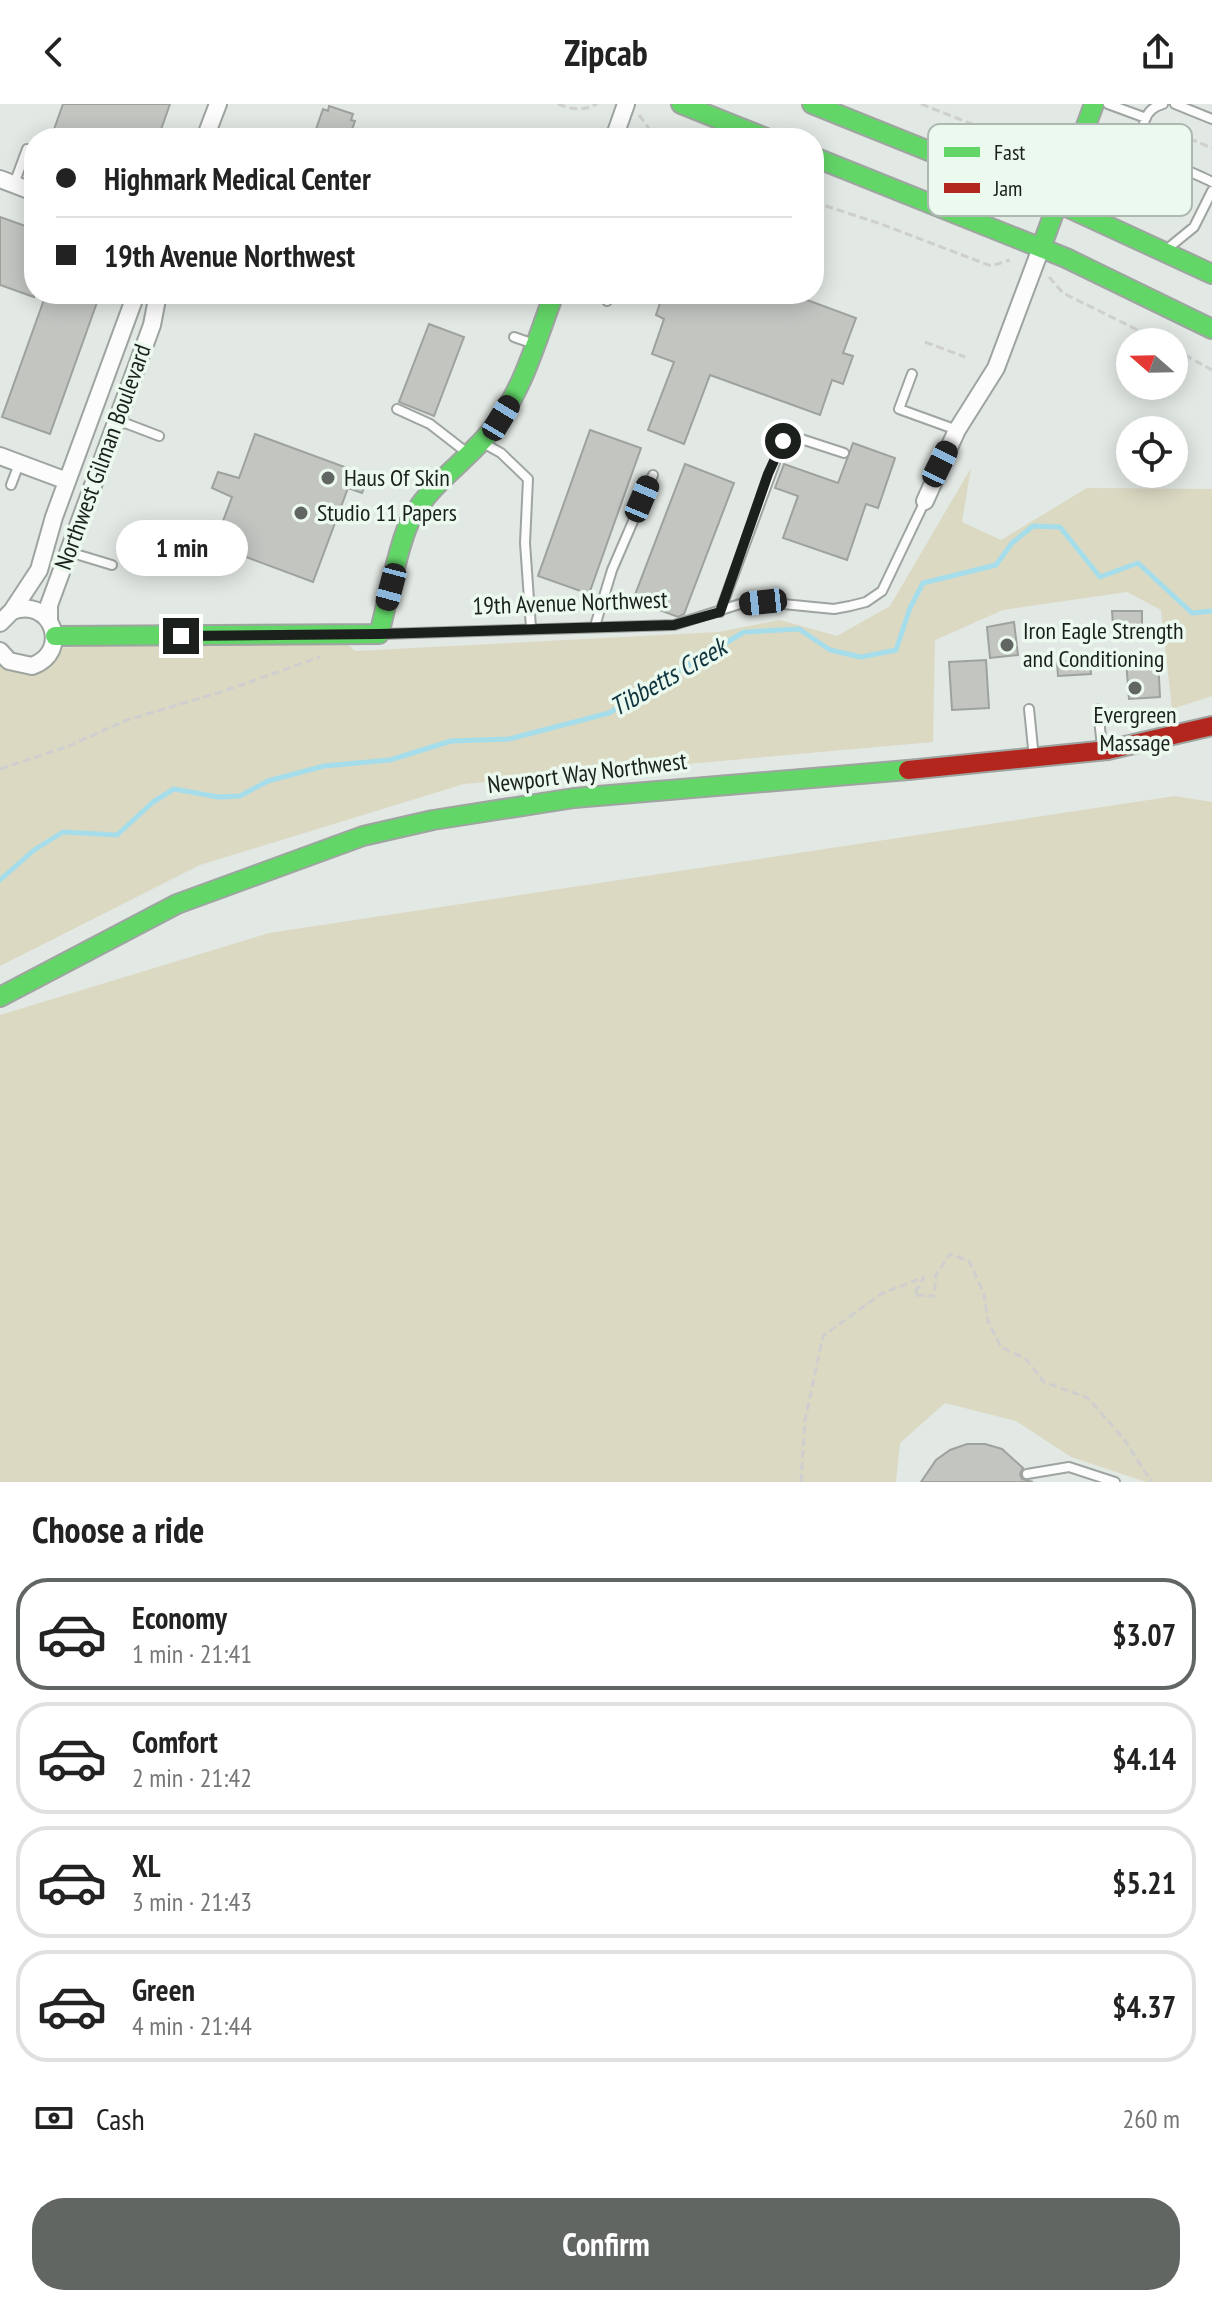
<!DOCTYPE html>
<html lang="en">
<head>
<meta charset="utf-8">
<style>
  :root { --surface:#fff; --page:#f6f6f6; --text:#222; --muted:#767676; --line:#e0e0e0; --accent:#616662 }
  body { margin:0; font-family:"PT Sans Narrow",sans-serif; background:var(--page); color:var(--text); height:100vh; display:flex; flex-direction:column; font-size:30px; white-space:nowrap }
  * { box-sizing:border-box; margin:0 }
  p { font-size:26px; color:var(--muted) }
  .icon { flex:none; width:44px; height:44px; fill:none; stroke:currentColor; stroke-width:2; stroke-linecap:round; stroke-linejoin:round }
  .map { position:relative; height:1378px; overflow:hidden }
  .panel { display:flex; flex-direction:column; background:var(--surface); flex:1 }
  .panel>* { flex:none }
  .guide { position:absolute; left:24px; top:24px; width:800px; height:176px; border-radius:32px; box-shadow:0 4px 20px #0003; display:grid; align-content:center; height:176px; padding:0 32px; background:var(--surface) }
  .needle { width:52px; rotate:290deg }
  .controls { position:absolute; left:1116px; top:224px; display:grid; gap:16px }
  .controls a { display:grid; place-items:center; width:72px; height:72px; border-radius:50%; background:var(--surface); box-shadow:0 4px 20px #0003; font-size:40px }
  .end { position:absolute; width:36px; height:36px; margin:-18px; border:10px solid #1b201c; background:#fff; box-shadow:0 0 0 4px #fff }
  .from { border-radius:50% }
  .bubble { position:absolute; height:56px; border-radius:28px; background:var(--surface); box-shadow:0 4px 20px #0003; font-size:26px; font-weight:600; line-height:56px; text-align:center }
  .car { position:absolute; width:24px; height:48px; margin:-24px -12px; border-radius:10px; box-shadow:0 0 6px 2px #0007; background:linear-gradient(#222 24%,#8ab4d8 0 40%,#222 0 76%,#8ab4d8 0 86%,#222 0) }
  .guide b { display:flex; align-items:center; gap:28px; height:76px; font-size:30px }
  .guide b+b { border-top:2px solid var(--line) }
  .guide i { width:20px; height:20px; background:var(--text) }
  ul { padding:0; list-style:none }
  li { display:flex; align-items:center; gap:24px; height:112px; margin:0 16px 12px; padding:0 16px; border:4px solid var(--line); border-radius:32px }
  li div { flex:1 }
  li b { display:block; font-size:30px }
  li em { font-style:normal; font-weight:600 }
  li.current { border-color:var(--accent) }
  li>.icon { width:72px; height:72px; stroke-width:1.5 }
  h2 { padding:0 32px; font-size:36px; line-height:96px }
  .pay { display:flex; align-items:center; gap:20px; height:88px; padding:0 32px; font-size:30px }
  .pay p { margin-inline-start:auto }
  .cta { display:flex; gap:16px; margin-top:auto; padding:16px 32px }
  .cta a { flex:1; height:92px; border-radius:32px; background:var(--accent); color:#fff; font-size:32px; font-weight:600; line-height:92px; text-align:center }
  header { display:flex; justify-content:space-between; align-items:center; height:104px; padding:0 32px; background:var(--surface); font-size:36px; font-weight:600 }
  .map>svg:first-child { display:block }
  .green { fill:#dcd9c3 }
  .lines { fill:none; stroke-linecap:round; stroke-linejoin:round }
  .stream { stroke:#a6ddea; stroke-width:5 }
  .building { fill:#c2c5c0; stroke:#9ea29d; stroke-width:2 }
  .lane-casing { stroke:#9ea4a0; stroke-width:12 }
  .street-casing { stroke:#9ea4a0; stroke-width:20 }
  .fast-casing { stroke:#9ea4a0; stroke-width:22 }
  .jam-casing { stroke:#9ea4a0; stroke-width:22 }
  .path { stroke:#cecfce; stroke-width:3; stroke-dasharray:8 4; stroke-linecap:butt }
  .lane { stroke:#fbfcfb; stroke-width:8 }
  .street { stroke:#fbfcfb; stroke-width:16 }
  .fast { stroke:#63d668; stroke-width:18 }
  .jam { stroke:#b3261e; stroke-width:18 }
  .route { stroke:#1b201c; stroke-width:10 }
  .poi-dot { fill:#616662; stroke:#ebf9ef; stroke-width:3 }
  .labels { text-anchor:middle; stroke-width:7; stroke-linejoin:round; paint-order:stroke }
  .street-label { font-size:24px; fill:#1b201c; stroke:#ebf9ef }
  .poi-label { font-size:24px; fill:#1b201c; stroke:#ebf9ef; text-anchor:start }
  .water-label { font-size:26px; font-style:italic; fill:#10343e; stroke:#ebf9ef }
  .key { fill:#ebf9ef; stroke:#adb8b0; stroke-width:2 }
  .key-label { font-size:22px; fill:#1b201c }
</style>
</head>
<body>
<header><svg class="icon" aria-label="back" viewBox="0 0 24 24"><path d="M15 5l-7 7 7 7"/></svg>Zipcab<svg class="icon" aria-label="share" viewBox="0 0 24 24"><path d="M12 15V3M7 8l5-5 5 5M5 13v7h14v-7"/></svg></header>
<div class="map">
<svg width="1212" height="1378" viewBox="0 0 1212 1378">
  <rect width="100%" height="100%" fill="#e2e8e3"/>
  <path class="green" d="M 971,364 L 962,418 L 1001,436 L 1087,384 L 1212,385 L 1212,592 L 1172,605 L 1161,506 L 1127,488 L 1003,506 L 935,536 L 933,638 L 464,680 L 200,761 L 0,862 L 0,547 L 19,561 L 53,544 L 338,531 L 355,547 L 718,528 L 780,516 L 837,532 L 890,502 Z
    M 1175,692 L 1212,698 L 1212,1378 L 1146,1378 L 1071,1353 L 1016,1317 L 945,1299 L 900,1339 L 896,1378 L 0,1378 L 0,911 L 269,829 Z"/>
  <g class="lines">
    <path class="stream" d="M 0,776 L 34,746 L 63,728 L 117,731 L 153,698 L 174,685 L 218,693 L 240,692 L 268,677 L 324,662 L 390,656 L 451,637 L 509,635 L 609,609 L 744,528 L 799,525 L 830,546 L 861,553 L 896,546 L 910,504 L 923,479 L 996,461 L 1012,439 L 1033,422 L 1060,423 L 1100,473 L 1138,459 L 1192,509 L 1212,507"/>
  </g>
  <path class="building" d="M 63,0 L 170,0 L 158,34 L 61,34 L 52,31 Z
    M 329,2 L 353,10 L 351,16 L 355,17 L 349,34 L 313,34 L 323,5 L 328,7 Z
    M 0,113 L 34,125 L 34,193 L 0,181 Z
    M 46,190 L 100,190 L 50,330 L 2,313 Z
    M 663,190 L 791,190 L 856,214 L 843,249 L 853,252 L 843,280 L 832,276 L 820,311 L 710,271 L 684,340 L 648,326 L 674,258 L 652,250 L 664,215 L 656,211 Z
    M 429,220 L 464,233 L 434,312 L 399,298 Z
    M 590,326 L 641,344 L 589,490 L 538,472 Z
    M 255,330 L 369,372 L 362,389 L 348,384 L 313,478 L 214,441 L 232,393 L 212,384 L 218,368 L 239,374 Z
    M 853,339 L 895,354 L 878,404 L 866,400 L 847,456 L 783,434 L 798,392 L 775,384 L 784,360 L 838,379 Z
    M 685,360 L 734,379 L 684,510 L 678,513 L 633,496 Z
    M 1112,507 L 1142,507 L 1142,521 L 1113,521 Z
    M 1014,518 L 1018,551 L 990,554 L 987,523 Z
    M 1089,550 L 1091,570 L 1058,572 L 1057,558 L 1074,557 L 1073,552 Z
    M 1158,554 L 1160,593 L 1129,595 L 1126,556 Z
    M 986,556 L 989,604 L 952,606 L 949,558 Z
    M 967,1340 L 985,1340 L 1002,1345 L 1023,1364 L 1020,1370 L 1022,1375 L 1033,1378 L 921,1378 L 936,1356 L 950,1346 Z"/>
  <g class="lines">
    <defs>
      <path id="lane" d="M 1108,0 L 1146,14
        M 1163,0 C 1155,2 1148,7 1145,16 C 1131,49 1190,66 1212,78
        M 1175,0 L 1212,15
        M 14,80 L 27,45
        M 1167,145 L 1194,123 L 1212,87
        M 607,197 L 609,190
        M 514,233 L 534,240
        M 912,270 L 899,305 L 957,326
        M 397,305 L 430,320 L 466,348
        M 117,316 L 159,332
        M 483,339 L 501,349 L 528,375 L 525,439 L 531,524
        M 11,381 L 19,360
        M 69,448 L 112,461
        M 720,508 L 783,337 L 798,334 L 844,349
        M 595,522 L 612,466 L 653,371
        M 383,530 L 674,521 L 740,500 L 763,498 L 834,505 L 850,502 L 866,498 L 882,487 L 925,397
        M 1029,605 L 1034,654
        M 1098,605 L 1102,643
        M 1027,1370 L 1069,1363 L 1115,1378"/>
      <path id="street" d="M 205,34 L 218,0
        M 614,34 L 626,0
        M 0,75 L 34,88
        M 0,352 L 67,377
        M 925,397 L 957,326 L 996,264 L 1041,144
        M 12,507 L 39,466 L 54,413 L 136,190
        M 49,515 L 49,501 L 152,221 L 158,190
        M 0,519 L 12,507 C 52,492 72,548 32,562 L 9,557 L 0,547"/>
      <path id="fast" d="M 681,0 L 766,34
        M 812,0 L 1058,99 L 1212,170
        M 814,53 L 1066,154 L 1212,225
        M 1041,144 L 1094,0
        M 55,532 L 379,530 C 387,501 399,436 412,413 C 432,379 466,357 490,328 C 523,288 536,237 554,190
        M 0,893 L 177,800 L 363,732 L 433,716 L 574,694 L 908,666"/>
      <path id="jam" d="M 908,666 L 1108,646 L 1212,622"/>
    </defs>
    <use href="#lane" class="lane-casing"/>
    <use href="#street" class="street-casing"/>
    <use href="#fast" class="fast-casing"/>
    <use href="#jam" class="jam-casing"/>
    <path class="path" d="M 558,0 C 573,6 583,7 597,0
      M 921,0 L 1023,40 L 1035,50 L 1041,64 L 1049,67
      M 639,11 L 656,34
      M 1156,21 L 1212,44
      M 1085,82 L 1099,88
      M 814,98 L 881,120 L 991,162 L 1010,156
      M 1049,173 L 1063,189 L 1162,238
      M 925,238 L 965,253
      M 1174,245 L 1212,266
      M 0,665 L 66,643 L 127,616 L 224,587 L 320,553
      M 801,1378 L 805,1316 L 823,1232 L 881,1190 L 924,1173 L 914,1191 L 934,1192 L 936,1171 L 950,1150 L 969,1157 L 984,1190 L 988,1217 L 1001,1243 L 1026,1255 L 1044,1278 L 1088,1294 L 1123,1334 L 1152,1378"/>
    <use href="#lane" class="lane"/>
    <use href="#street" class="street"/>
    <use href="#fast" class="fast"/>
    <use href="#jam" class="jam"/>
  </g>
  <g class="lines">
    <path class="route" d="M 181,532 L 379,530 L 674,521 L 720,508 L 768,370 L 783,337"/>
  </g>
  <g class="poi-dot">
    <circle cx="328" cy="374" r="8"/>
    <circle cx="301" cy="409" r="8"/>
    <circle cx="1007" cy="541" r="8"/>
    <circle cx="1135" cy="584" r="8"/>
  </g>
  <g class="labels">
    <g class="street-label">
      <text transform="translate(103 353) rotate(-70)" y="8">Northwest Gilman Boulevard</text>
      <text transform="translate(570 499) rotate(-2)" y="8">19th Avenue Northwest</text>
      <text transform="translate(587 669) rotate(-7)" y="8">Newport Way Northwest</text>
    </g>
    <g class="poi-label">
      <text x="344" y="382">Haus Of Skin</text>
      <text x="317" y="417">Studio 11 Papers</text>
      <text x="1023" y="535">Iron Eagle Strength<tspan x="1023" dy="28">and Conditioning</tspan></text>
      <text x="1135" y="619" text-anchor="middle">Evergreen<tspan x="1135" dy="28">Massage</tspan></text>
    </g>
    <g class="water-label">
      <text transform="translate(668 573) rotate(-30)" y="9">Tibbetts Creek</text>
    </g>
  </g>
  <rect x="928" y="20" width="264" height="92" rx="12" class="key"/>
  <rect x="944" y="43" width="36" height="10" fill="#63d668"/>
  <rect x="944" y="79" width="36" height="10" fill="#b3261e"/>
  <g class="key-label">
    <text x="994" y="56">Fast</text>
    <text x="994" y="92">Jam</text>
  </g>
</svg>
<div class="controls">
<a><svg class="needle" viewBox="-14 -14 28 28"><path d="M0-13l5 13h-10z" fill="#e53935"/><path d="M0 13l5-13h-10z" fill="#767676"/></svg></a>
<a><svg class="icon" aria-label="locate" viewBox="0 0 24 24"><circle cx="12" cy="12" r="6"/><path d="M12 2v4M12 18v4M2 12h4M18 12h4"/></svg></a>
</div>
<i class="end from" style="left:783px;top:337px"></i>
<i class="end" style="left:181px;top:532px"></i>
<div class="bubble" style="left:116px;top:416px;width:132px">1 min</div>
<i class="car" style="left:501px;top:314px;rotate:31deg"></i>
<i class="car" style="left:940px;top:360px;rotate:26deg"></i>
<i class="car" style="left:642px;top:395px;rotate:23deg"></i>
<i class="car" style="left:391px;top:483px;rotate:195deg"></i>
<i class="car" style="left:763px;top:498px;rotate:264deg"></i>
<div class="guide">
<b><i class="from"></i>Highmark Medical Center</b>
<b><i></i>19th Avenue Northwest</b>
</div>
</div>
<section class="panel">
<h2>Choose a ride</h2>
<ul>
<li class="current"><svg class="icon" aria-label="car" viewBox="0 0 24 24"><path d="M5 17H2v-5l4-1 3-4h7l3 4 3 1v5h-3M9 17h6M6 11h13"/><circle cx="7" cy="17" r="2"/><circle cx="17" cy="17" r="2"/></svg><div><b>Economy</b><p>1 min · 21:41</p></div><em>$3.07</em></li>
<li><svg class="icon" aria-label="car" viewBox="0 0 24 24"><path d="M5 17H2v-5l4-1 3-4h7l3 4 3 1v5h-3M9 17h6M6 11h13"/><circle cx="7" cy="17" r="2"/><circle cx="17" cy="17" r="2"/></svg><div><b>Comfort</b><p>2 min · 21:42</p></div><em>$4.14</em></li>
<li><svg class="icon" aria-label="car" viewBox="0 0 24 24"><path d="M5 17H2v-5l4-1 3-4h7l3 4 3 1v5h-3M9 17h6M6 11h13"/><circle cx="7" cy="17" r="2"/><circle cx="17" cy="17" r="2"/></svg><div><b>XL</b><p>3 min · 21:43</p></div><em>$5.21</em></li>
<li><svg class="icon" aria-label="car" viewBox="0 0 24 24"><path d="M5 17H2v-5l4-1 3-4h7l3 4 3 1v5h-3M9 17h6M6 11h13"/><circle cx="7" cy="17" r="2"/><circle cx="17" cy="17" r="2"/></svg><div><b>Green</b><p>4 min · 21:44</p></div><em>$4.37</em></li>
</ul>
<div class="pay"><svg class="icon" aria-label="cash" viewBox="0 0 24 24"><path d="M3 7h18v10H3z"/><circle cx="12" cy="12" r="2"/></svg>Cash<p>260 m</p></div>
<div class="cta"><a>Confirm</a></div>
</section>
</body>
</html>
